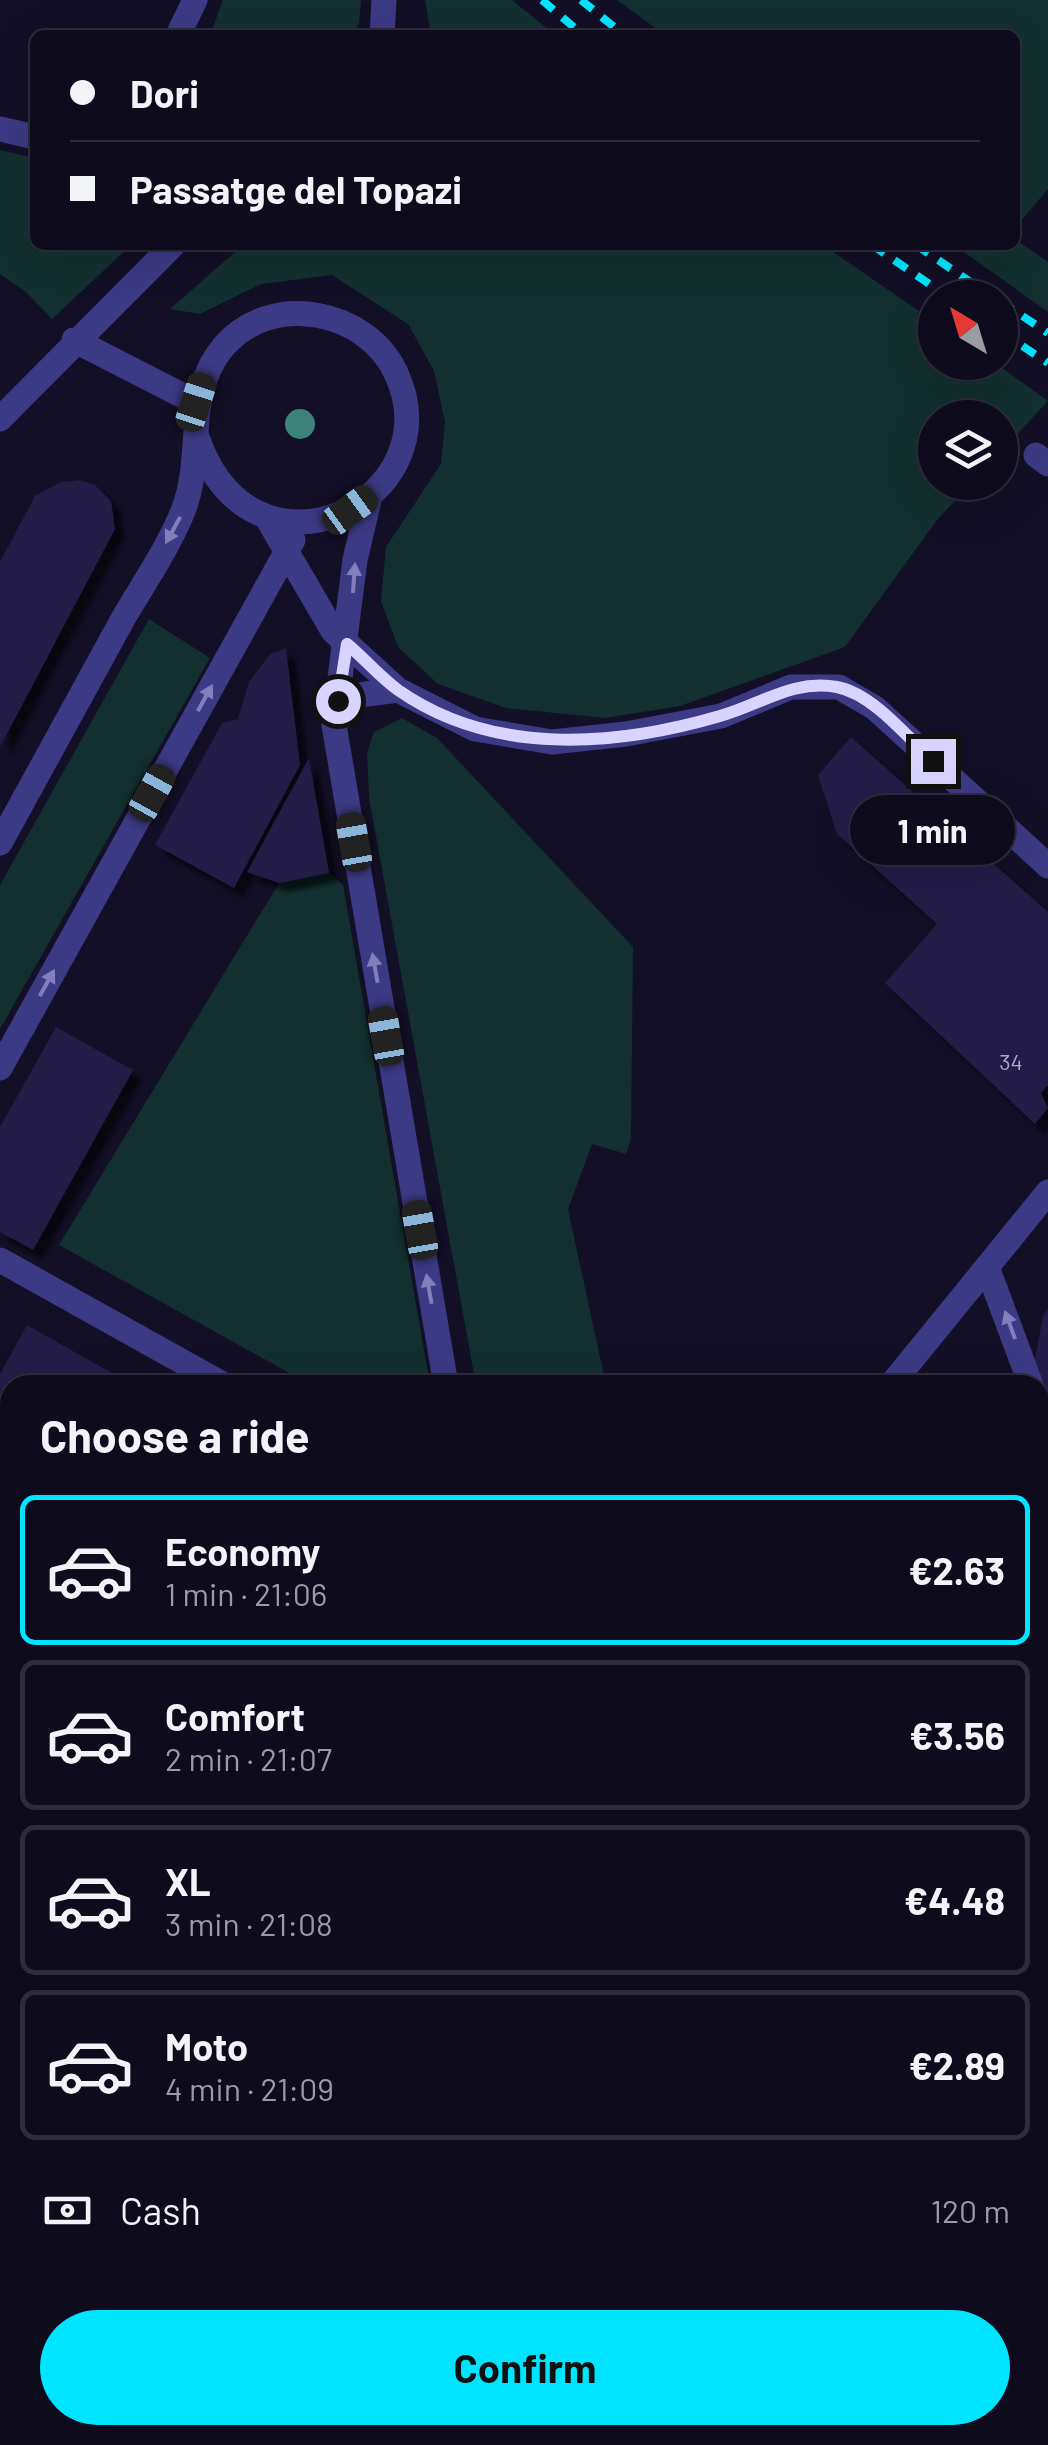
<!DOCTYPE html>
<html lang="en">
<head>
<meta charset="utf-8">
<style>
  :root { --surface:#0e0b1c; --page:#171425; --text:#f1f3f6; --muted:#9b9ba3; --line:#2e2b3b; --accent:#00e5ff }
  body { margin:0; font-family:Barlow,sans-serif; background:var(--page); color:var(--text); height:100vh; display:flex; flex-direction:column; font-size:38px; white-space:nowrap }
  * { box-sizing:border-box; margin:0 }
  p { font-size:32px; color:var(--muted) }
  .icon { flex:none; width:55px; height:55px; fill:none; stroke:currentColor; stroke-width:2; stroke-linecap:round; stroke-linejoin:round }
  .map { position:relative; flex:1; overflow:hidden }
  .side { position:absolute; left:0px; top:1375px; width:1050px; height:1070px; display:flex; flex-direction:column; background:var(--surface); border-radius:30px 30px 0 0; box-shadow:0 10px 40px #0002,0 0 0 2px var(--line) }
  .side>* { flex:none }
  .hud { position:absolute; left:30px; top:30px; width:990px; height:220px; border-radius:15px; box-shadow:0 10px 40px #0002,0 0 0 2px var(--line); display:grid; align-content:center; height:220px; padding:0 40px; background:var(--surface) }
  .needle { width:65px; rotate:322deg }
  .tools { position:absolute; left:918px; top:280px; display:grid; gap:20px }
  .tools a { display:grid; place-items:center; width:100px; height:100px; border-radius:50%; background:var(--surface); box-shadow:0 10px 40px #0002,0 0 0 2px var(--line); font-size:50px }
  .end { position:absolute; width:45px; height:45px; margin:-22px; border:12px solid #d9d4ff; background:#111; box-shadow:0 0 0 5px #111 }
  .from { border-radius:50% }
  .bubble { position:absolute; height:70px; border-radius:35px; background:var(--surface); box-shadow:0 10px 40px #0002,0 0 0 2px var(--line); font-size:32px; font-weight:700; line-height:70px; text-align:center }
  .car { position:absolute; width:30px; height:60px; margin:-30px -15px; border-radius:12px; box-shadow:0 0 8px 2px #0007; background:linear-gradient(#222 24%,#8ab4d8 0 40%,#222 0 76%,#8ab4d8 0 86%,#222 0) }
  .hud b { display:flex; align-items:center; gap:35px; height:95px; font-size:38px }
  .hud b+b { border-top:2px solid var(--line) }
  .hud i { width:25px; height:25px; background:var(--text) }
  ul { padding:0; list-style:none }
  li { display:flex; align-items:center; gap:30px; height:150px; margin:0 20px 15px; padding:0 20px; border:5px solid var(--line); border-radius:15px }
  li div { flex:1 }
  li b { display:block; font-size:38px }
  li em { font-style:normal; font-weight:700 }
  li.on { border-color:var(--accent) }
  li>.icon { width:90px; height:90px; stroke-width:1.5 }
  h2 { padding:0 40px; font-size:45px; line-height:120px }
  .pay { display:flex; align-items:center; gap:25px; height:110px; padding:0 40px; font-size:38px }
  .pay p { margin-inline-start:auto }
  .button { display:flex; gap:20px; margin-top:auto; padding:20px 40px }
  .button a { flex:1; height:115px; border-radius:60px; background:var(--accent); color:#111; font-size:40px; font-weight:700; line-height:115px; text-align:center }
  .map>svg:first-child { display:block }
  .green { fill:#12302f }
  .building { fill:#241b47; filter:url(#shadow) }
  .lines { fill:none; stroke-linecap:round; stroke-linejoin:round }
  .minor { stroke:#3d3a85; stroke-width:25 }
  .rail { stroke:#00e5ff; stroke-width:8; stroke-dasharray:15 12; stroke-linecap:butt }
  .tree { fill:#3d827b }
  .oneway { fill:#837fbc }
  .route { stroke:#d9d4ff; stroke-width:12 }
  .labels { text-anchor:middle; stroke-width:10; stroke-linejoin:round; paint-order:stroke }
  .number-label { font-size:22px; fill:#aca6d1 }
</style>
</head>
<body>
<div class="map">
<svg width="1048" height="2445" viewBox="0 0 1048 2445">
  <defs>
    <filter id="shadow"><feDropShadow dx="9" dy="9" stdDeviation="2.5" flood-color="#0009"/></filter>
  </defs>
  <rect width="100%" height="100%" fill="#130f26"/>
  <path class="green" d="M 223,0 L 361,0 L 359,24 L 351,35 L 210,35 Z
    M 425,0 L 512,0 L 555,35 L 431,35 Z
    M 617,0 L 1048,0 L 1048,189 L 1015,228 L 1015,35 L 665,35 Z
    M 0,150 L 35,158 L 35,245 L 131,245 L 52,319 L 26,292 L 0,274 Z
    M 1015,239 L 1048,262 L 1048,312 L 954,245 L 1015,245 Z
    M 243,245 L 823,245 L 935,322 L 935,362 L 995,363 L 1048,401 L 1000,453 L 1000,418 L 935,418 L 935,482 L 972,483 L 937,520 L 845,647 L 680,706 L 605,718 L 506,708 L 438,684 L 398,647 L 381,601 L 386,547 L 441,464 L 445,422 L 434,371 L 408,324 L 332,275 L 261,284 L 200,314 L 170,309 Z
    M 149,619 L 210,658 L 0,1029 L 0,885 Z
    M 402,718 L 437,738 L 633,947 L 631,1139 L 626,1154 L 592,1144 L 568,1209 L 606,1385 L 476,1385 L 369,798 L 367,752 L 374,732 Z
    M 329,873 L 343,885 L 430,1385 L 311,1385 L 59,1245 L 279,883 Z
    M 1040,1464 L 1048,1487 L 1048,1759 L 1040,1737 Z
    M 1040,1796 L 1048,1819 L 1048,2437 L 1034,2445 L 630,2445 L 628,2435 L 1040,2435 Z"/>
  <path class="building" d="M 80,480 L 95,485 L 111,501 L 115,529 L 0,747 L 0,562 L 35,496 L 61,482 Z
    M 286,648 L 300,765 L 234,888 L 155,845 L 222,723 L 238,719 L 249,682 L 270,654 Z
    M 851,737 L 1048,912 L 1048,1085 L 1041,1093 L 1048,1108 L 1035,1124 L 885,983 L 937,924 L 837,834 L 818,775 Z
    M 309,758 L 329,873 L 279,883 L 247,872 Z
    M 56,1027 L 133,1070 L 33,1250 L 0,1232 L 0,1127 Z
    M 1048,1309 L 1048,1402 L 1034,1366 L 1043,1316 Z
    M 27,1325 L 133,1385 L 10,1385 L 10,1405 L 0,1399 L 0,1374 Z
    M 10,1637 L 10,1694 L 0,1676 L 0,1643 Z
    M 10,1802 L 10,1837 L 0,1831 L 0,1808 Z
    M 10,2026 L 10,2111 L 0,2106 L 0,2045 Z"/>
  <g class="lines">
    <path class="minor" d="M 178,35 L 195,0
      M 382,35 L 384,0
      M 0,129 L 35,137
      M 74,340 L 197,403
      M 0,419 L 173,245
      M 1036,455 L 1048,464
      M 370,496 L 355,560 L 334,725 L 446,1385
      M 267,518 L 333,631 L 398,690 L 475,729 L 552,742 L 626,734 L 721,716 L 791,687 L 839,687 L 875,708 L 1048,866
      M 337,721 L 359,695 L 398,690
      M 0,843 C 41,768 83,693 124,617 C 144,583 168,548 183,511 C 205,456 183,394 224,346 C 272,291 367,310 396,373 C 455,499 253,601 197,437
      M 0,1068 L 293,540
      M 0,1260 L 224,1385
      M 987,1267 L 1031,1385
      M 891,1385 L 1048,1192
      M 1040,1412 L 1048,1435
      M 0,1756 L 10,1750
      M 1040,1787 L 1048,1809
      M 208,2445 L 214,2435"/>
    <path class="rail" d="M 542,0 L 583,35
      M 581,0 L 624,35
      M 872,245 L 950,298
      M 916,245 L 994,298
      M 1000,301 L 1048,333
      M 1000,331 L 1048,363"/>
  </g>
  <circle class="tree" cx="300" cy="424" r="15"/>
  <defs><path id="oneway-solid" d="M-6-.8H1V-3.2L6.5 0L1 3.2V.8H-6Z" transform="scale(2.5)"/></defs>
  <g class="oneway">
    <use href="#oneway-solid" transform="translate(173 530) rotate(119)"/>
    <use href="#oneway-solid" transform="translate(354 578) rotate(-86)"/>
    <use href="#oneway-solid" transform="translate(205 698) rotate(-61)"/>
    <use href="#oneway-solid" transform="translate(375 968) rotate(-100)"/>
    <use href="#oneway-solid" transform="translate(47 983) rotate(-61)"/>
    <use href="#oneway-solid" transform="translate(429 1289) rotate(-100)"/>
    <use href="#oneway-solid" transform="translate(1010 1325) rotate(-110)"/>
  </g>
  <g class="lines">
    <path class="route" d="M 338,701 L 347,644 C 364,658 380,677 398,690 C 492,756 614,747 720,716 C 760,705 793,679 837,687 C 873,694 907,737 933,761"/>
  </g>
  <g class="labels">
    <g class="number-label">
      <text x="1011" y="1070">34</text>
    </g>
  </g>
</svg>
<div class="tools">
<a><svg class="needle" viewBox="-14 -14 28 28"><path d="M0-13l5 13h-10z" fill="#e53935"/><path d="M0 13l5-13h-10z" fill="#9b9ba3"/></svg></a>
<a><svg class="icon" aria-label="layers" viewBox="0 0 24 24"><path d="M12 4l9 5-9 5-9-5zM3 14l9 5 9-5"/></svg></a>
</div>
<i class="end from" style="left:338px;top:701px"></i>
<i class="end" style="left:933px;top:761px"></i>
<div class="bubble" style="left:850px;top:795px;width:165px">1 min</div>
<i class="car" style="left:196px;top:402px;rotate:18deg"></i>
<i class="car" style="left:350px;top:510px;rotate:54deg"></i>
<i class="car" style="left:152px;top:793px;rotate:29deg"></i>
<i class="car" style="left:354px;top:842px;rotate:350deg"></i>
<i class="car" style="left:386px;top:1036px;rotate:350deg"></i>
<i class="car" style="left:420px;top:1230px;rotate:350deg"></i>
<div class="hud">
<b><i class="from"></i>Dori</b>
<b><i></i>Passatge del Topazi</b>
</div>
<section class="side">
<h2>Choose a ride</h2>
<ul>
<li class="on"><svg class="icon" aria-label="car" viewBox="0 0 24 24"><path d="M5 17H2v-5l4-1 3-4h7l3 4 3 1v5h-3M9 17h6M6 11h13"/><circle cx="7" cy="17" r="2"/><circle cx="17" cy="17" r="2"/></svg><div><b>Economy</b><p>1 min · 21:06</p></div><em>€2.63</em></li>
<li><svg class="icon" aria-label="car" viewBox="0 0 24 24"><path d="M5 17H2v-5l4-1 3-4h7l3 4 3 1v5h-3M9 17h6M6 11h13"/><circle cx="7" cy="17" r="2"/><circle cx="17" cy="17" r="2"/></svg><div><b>Comfort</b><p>2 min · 21:07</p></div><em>€3.56</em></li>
<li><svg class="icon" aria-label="car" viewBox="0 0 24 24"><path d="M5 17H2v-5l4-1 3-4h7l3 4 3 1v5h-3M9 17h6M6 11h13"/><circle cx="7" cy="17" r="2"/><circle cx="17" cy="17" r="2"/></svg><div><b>XL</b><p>3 min · 21:08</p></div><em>€4.48</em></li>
<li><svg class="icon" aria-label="car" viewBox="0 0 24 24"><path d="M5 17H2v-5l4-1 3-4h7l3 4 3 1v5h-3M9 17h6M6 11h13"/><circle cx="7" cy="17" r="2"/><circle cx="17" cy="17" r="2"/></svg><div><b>Moto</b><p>4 min · 21:09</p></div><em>€2.89</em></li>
</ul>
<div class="pay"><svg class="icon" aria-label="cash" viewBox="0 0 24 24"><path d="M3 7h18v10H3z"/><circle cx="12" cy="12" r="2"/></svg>Cash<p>120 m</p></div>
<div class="button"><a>Confirm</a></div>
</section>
</div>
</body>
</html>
